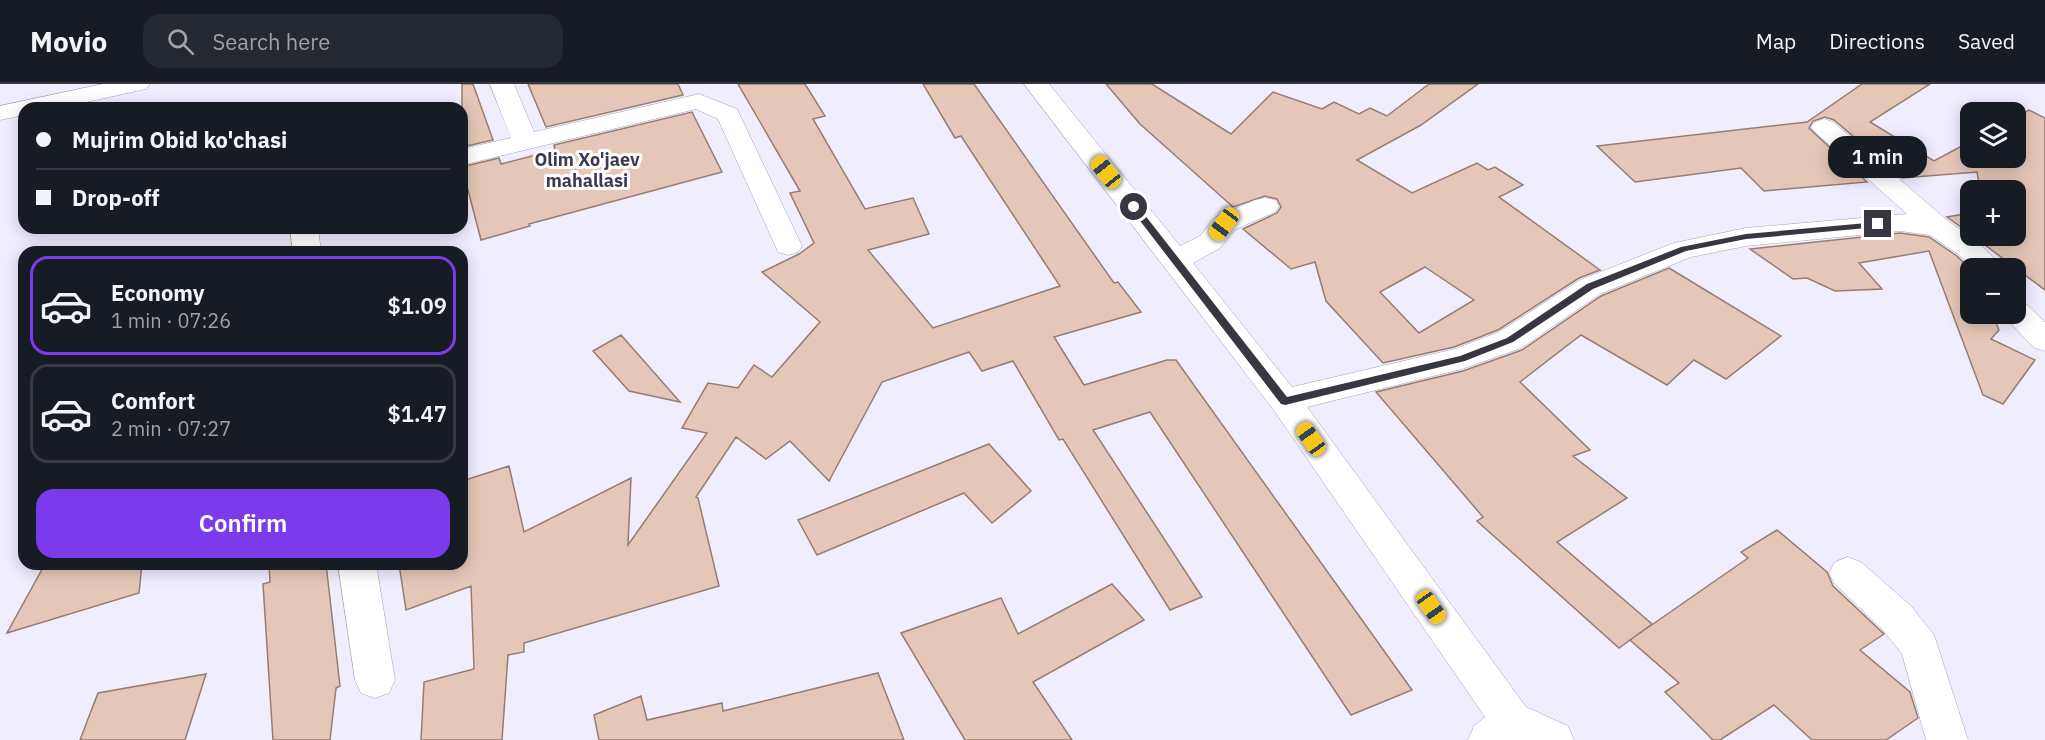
<!DOCTYPE html>
<html lang="en">
<head>
<meta charset="utf-8">
<style>
  :root { --surface:#171b24; --page:#242831; --text:#f1f3f6; --muted:#9ea1a6; --line:#363941; --accent:#7c3aed }
  body { margin:0; font-family:"IBM Plex Sans",sans-serif; background:var(--page); color:var(--text); height:100vh; display:flex; flex-direction:column; font-size:22px; white-space:nowrap }
  * { box-sizing:border-box; margin:0 }
  p { font-size:20px; color:var(--muted) }
  .icon { flex:none; width:33px; height:33px; fill:none; stroke:currentColor; stroke-width:2; stroke-linecap:round; stroke-linejoin:round }
  .map { position:relative; flex:1; overflow:hidden }
  .details { position:absolute; left:18px; top:162px; width:450px; height:324px; display:flex; flex-direction:column; background:var(--surface); border-radius:18px; box-shadow:0 3px 15px #0003 }
  .details>* { flex:none }
  .hud { position:absolute; left:18px; top:18px; width:450px; height:132px; border-radius:18px; box-shadow:0 3px 15px #0003; display:grid; align-content:center; height:132px; padding:0 18px; background:var(--surface) }
  .controls { position:absolute; left:1960px; top:18px; display:grid; gap:12px }
  .controls a { display:grid; place-items:center; width:66px; height:66px; border-radius:12px; background:var(--surface); box-shadow:0 3px 15px #0003; font-size:30px }
  .end { position:absolute; width:27px; height:27px; margin:-14px; border:8px solid #383641; background:#fff; box-shadow:0 0 0 3px #fff }
  .from { border-radius:50% }
  .bubble { position:absolute; height:42px; border-radius:18px; background:var(--surface); box-shadow:0 3px 15px #0003; font-size:20px; font-weight:600; line-height:42px; text-align:center }
  .car { position:absolute; width:18px; height:36px; margin:-18px -9px; border-radius:8px; box-shadow:0 0 4px 2px #0007; background:linear-gradient(#f5c518 24%,#345 0 40%,#f5c518 0 76%,#345 0 86%,#f5c518 0) }
  .hud b { display:flex; align-items:center; gap:21px; height:57px; font-size:22px }
  .hud b+b { border-top:2px solid var(--line) }
  .hud i { width:15px; height:15px; background:var(--text) }
  ul { padding:10px 0 0; list-style:none }
  li { display:flex; align-items:center; gap:18px; height:99px; margin:0 12px 9px; padding:0 6px; border:3px solid var(--line); border-radius:18px }
  li div { flex:1 }
  li b { display:block; font-size:22px }
  li em { font-style:normal; font-weight:600 }
  li.active { border-color:var(--accent) }
  li>.icon { width:54px; height:54px; stroke-width:1.5 }
  .action { display:flex; gap:12px; margin-top:auto; padding:12px 18px }
  .action a { flex:1; height:69px; border-radius:18px; background:var(--accent); color:#fff; font-size:24px; font-weight:600; line-height:69px; text-align:center }
  header { display:flex; align-items:center; gap:36px; box-sizing:border-box; height:84px; padding:0 30px; background:var(--surface); border-bottom:2px solid var(--line) }
  header strong { font-size:28px }
  nav { display:flex; gap:33px; margin-inline-start:auto; font-size:21px }
  .search { width:420px; height:54px; background:var(--page); display:flex; align-items:center; gap:15px; box-sizing:border-box; padding:0 21px; border-radius:18px; color:var(--muted); font-size:22px }
  .map>svg:first-child { display:block }
  .building { fill:#e5c7b9; stroke:#987c6f; stroke-width:1.5; fill-rule:evenodd }
  .lines { fill:none; stroke-linecap:round; stroke-linejoin:round }
  .minor-casing { stroke:#a5a0bb; stroke-width:1 }
  .minor { fill:#fff; fill-rule:evenodd }
  .route { fill:#383641 }
  .labels { text-anchor:middle; stroke-width:6; stroke-linejoin:round; paint-order:stroke }
  .far-neighbourhood-label { font-size:18px; font-weight:bold; fill:#3f3a51; stroke:#fff }
</style>
</head>
<body>
<header>
<strong>Movio</strong>
<div class="search"><svg class="icon" aria-label="search" viewBox="0 0 24 24"><circle cx="10" cy="10" r="6"/><path d="M15 15l6 6"/></svg>Search here</div>
<nav><a>Map</a><a>Directions</a><a>Saved</a></nav>
</header>
<div class="map">
<svg width="2045" height="656" viewBox="0 0 2045 656">
  <rect width="100%" height="100%" fill="#f0edff"/>
  <path class="building" d="M 462,0 L 473,0 L 493,56 L 462,63 Z
    M 528,0 L 678,0 L 683,11 L 546,43 Z
    M 738,0 L 805,0 L 825,32 L 813,35 L 865,125 L 913,114 L 929,150 L 868,166 L 933,244 L 1060,202 L 961,52 L 955,54 L 923,0 L 974,0 L 1114,199 L 1118,198 L 1141,228 L 1054,253 L 1084,301 L 1167,276 L 1176,276 L 1412,606 L 1351,631 L 1150,328 L 1093,346 L 1202,513 L 1170,526 L 1063,355 L 1059,356 L 1013,277 L 982,287 L 969,268 L 882,298 L 829,397 L 790,357 L 766,375 L 736,353 L 696,413 L 698,414 L 719,502 L 524,559 L 524,568 L 508,571 L 502,656 L 421,656 L 424,598 L 474,585 L 471,502 L 406,526 L 399,480 L 462,480 L 462,397 L 509,382 L 524,448 L 631,394 L 628,461 L 707,349 L 682,344 L 708,299 L 738,304 L 754,281 L 772,293 L 820,238 L 762,188 L 799,170 L 814,159 L 790,109 L 800,107 Z
    M 1106,0 L 1152,0 L 1231,50 L 1273,8 L 1322,25 L 1334,18 L 1359,30 L 1370,24 L 1387,32 L 1429,0 L 1478,0 L 1421,41 L 1357,76 L 1412,109 L 1477,79 L 1488,86 L 1495,83 L 1523,101 L 1499,113 L 1600,186 L 1579,194 L 1498,246 L 1454,263 L 1383,279 L 1326,217 L 1315,178 L 1291,185 L 1243,145 L 1277,129 L 1281,123 L 1277,115 L 1265,112 L 1233,123 L 1140,40 ZM 1425,183 L 1474,216 L 1419,249 L 1380,208 Z
    M 1862,0 L 1930,0 L 1870,38 L 1934,77 L 1971,57 L 1971,74 L 2016,74 L 2016,33 L 2029,26 L 2045,34 L 2045,206 L 1973,152 L 2016,152 L 2016,106 L 1980,106 L 1977,88 L 1902,94 L 1834,36 L 1825,33 L 1813,37 L 1809,44 L 1867,98 L 1764,107 L 1741,84 L 1635,98 L 1597,62 L 1807,38 Z
    M 692,28 L 722,88 L 529,140 L 530,142 L 481,156 L 462,83 L 499,74 L 501,80 L 555,66 L 554,61 Z
    M 1971,129 L 1971,150 L 1947,133 Z
    M 1900,149 L 1929,153 L 1957,172 L 1971,186 L 1971,230 L 1992,230 L 1999,246 L 1991,255 L 2035,276 L 2003,320 L 1983,311 L 1929,167 L 1859,179 L 1882,205 L 1835,207 L 1807,194 L 1793,195 L 1750,165 Z
    M 1669,184 L 1781,252 L 1726,295 L 1694,276 L 1667,301 L 1581,251 L 1520,298 L 1590,366 L 1573,372 L 1627,414 L 1557,458 L 1652,540 L 1619,564 L 1477,437 L 1483,433 L 1376,308 L 1463,287 L 1522,266 L 1601,212 Z
    M 621,251 L 680,318 L 629,307 L 593,267 Z
    M 989,360 L 1031,407 L 992,439 L 964,409 L 817,471 L 798,436 Z
    M 1777,446 L 1827,488 L 1833,502 L 1884,550 L 1860,566 L 1910,608 L 1918,634 L 1886,656 L 1812,656 L 1774,621 L 1720,656 L 1713,656 L 1665,608 L 1679,599 L 1630,556 L 1748,474 L 1741,468 Z
    M 45,480 L 142,480 L 139,509 L 7,549 Z
    M 269,480 L 326,480 L 340,602 L 336,604 L 330,656 L 273,656 L 263,500 L 270,498 Z
    M 1112,500 L 1144,536 L 1033,598 L 1072,656 L 965,656 L 901,549 L 1001,514 L 1018,550 Z
    M 878,589 L 904,656 L 599,656 L 594,631 L 641,612 L 647,636 L 722,619 L 723,627 Z
    M 206,590 L 185,656 L 80,656 L 98,609 Z"/>
  <g class="lines">
    <defs>
      <path id="minor" d="M 103,0 L 150,0 L 146,5 L 59,24 L 24,24 L 24,31 L 0,36 L 0,22 Z
        M 490,0 L 514,0 L 534,48 L 699,10 L 737,25 L 802,162 L 798,168 L 788,171 L 778,168 L 718,35 L 696,25 L 462,81 L 462,65 L 511,54 Z
        M 1024,0 L 1049,0 L 1180,162 L 1200,152 L 1214,134 L 1255,116 L 1265,114 L 1275,116 L 1279,122 L 1275,128 L 1234,146 L 1220,164 L 1193,179 L 1292,303 L 1455,265 L 1499,248 L 1580,196 L 1674,159 L 1746,144 L 1907,130 L 1815,48 L 1811,43 L 1815,38 L 1824,35 L 1833,38 L 1948,137 L 1978,158 L 2003,184 L 1972,184 L 1958,170 L 1930,151 L 1900,147 L 1746,162 L 1691,173 L 1600,210 L 1521,264 L 1462,285 L 1307,323 L 1526,623 L 1568,642 L 1574,656 L 1468,656 L 1474,642 L 1485,633 L 1273,325 Z
        M 290,144 L 318,144 L 321,168 L 293,168 Z
        M 2016,218 L 2027,221 L 2045,238 L 2045,267 L 2034,264 L 2002,230 L 2016,230 Z
        M 1848,473 L 1861,478 L 1911,522 L 1934,551 L 1968,656 L 1926,656 L 1902,570 L 1883,546 L 1835,500 L 1829,489 L 1835,478 Z
        M 338,480 L 376,480 L 395,596 L 389,609 L 375,614 L 361,609 L 355,596 Z"/>
    </defs>
    <use href="#minor" class="minor-casing"/>
    <use href="#minor" class="minor"/>
  </g>
  <path class="route" d="M 1131,121 L 1137,121 L 1287,313 L 1460,272 L 1507,254 L 1587,200 L 1681,163 L 1746,150 L 1878,138 L 1882,140 L 1878,143 L 1746,155 L 1686,167 L 1593,205 L 1513,258 L 1465,277 L 1285,321 L 1281,320 L 1131,125 Z"/>
  <g class="labels">
    <g class="far-neighbourhood-label">
      <text x="587" y="82">Olim Xo'jaev<tspan x="587" dy="21">mahallasi</tspan></text>
    </g>
  </g>
</svg>
<div class="controls">
<a><svg class="icon" aria-label="layers" viewBox="0 0 24 24"><path d="M12 4l9 5-9 5-9-5zM3 14l9 5 9-5"/></svg></a>
<a>+</a>
<a>−</a>
</div>
<i class="end from" style="left:1134px;top:123px"></i>
<i class="end" style="left:1878px;top:140px"></i>
<div class="bubble" style="left:1828px;top:52px;width:99px">1 min</div>
<i class="car" style="left:1106px;top:88px;rotate:321deg"></i>
<i class="car" style="left:1224px;top:140px;rotate:217deg"></i>
<i class="car" style="left:1311px;top:355px;rotate:325deg"></i>
<i class="car" style="left:1431px;top:523px;rotate:145deg"></i>
<div class="hud">
<b><i class="from"></i>Mujrim Obid ko'chasi</b>
<b><i></i>Drop-off</b>
</div>
<section class="details">
<ul>
<li class="active"><svg class="icon" aria-label="car" viewBox="0 0 24 24"><path d="M5 17H2v-5l4-1 3-4h7l3 4 3 1v5h-3M9 17h6M6 11h13"/><circle cx="7" cy="17" r="2"/><circle cx="17" cy="17" r="2"/></svg><div><b>Economy</b><p>1 min · 07:26</p></div><em>$1.09</em></li>
<li><svg class="icon" aria-label="car" viewBox="0 0 24 24"><path d="M5 17H2v-5l4-1 3-4h7l3 4 3 1v5h-3M9 17h6M6 11h13"/><circle cx="7" cy="17" r="2"/><circle cx="17" cy="17" r="2"/></svg><div><b>Comfort</b><p>2 min · 07:27</p></div><em>$1.47</em></li>
</ul>
<div class="action"><a>Confirm</a></div>
</section>
</div>
</body>
</html>
